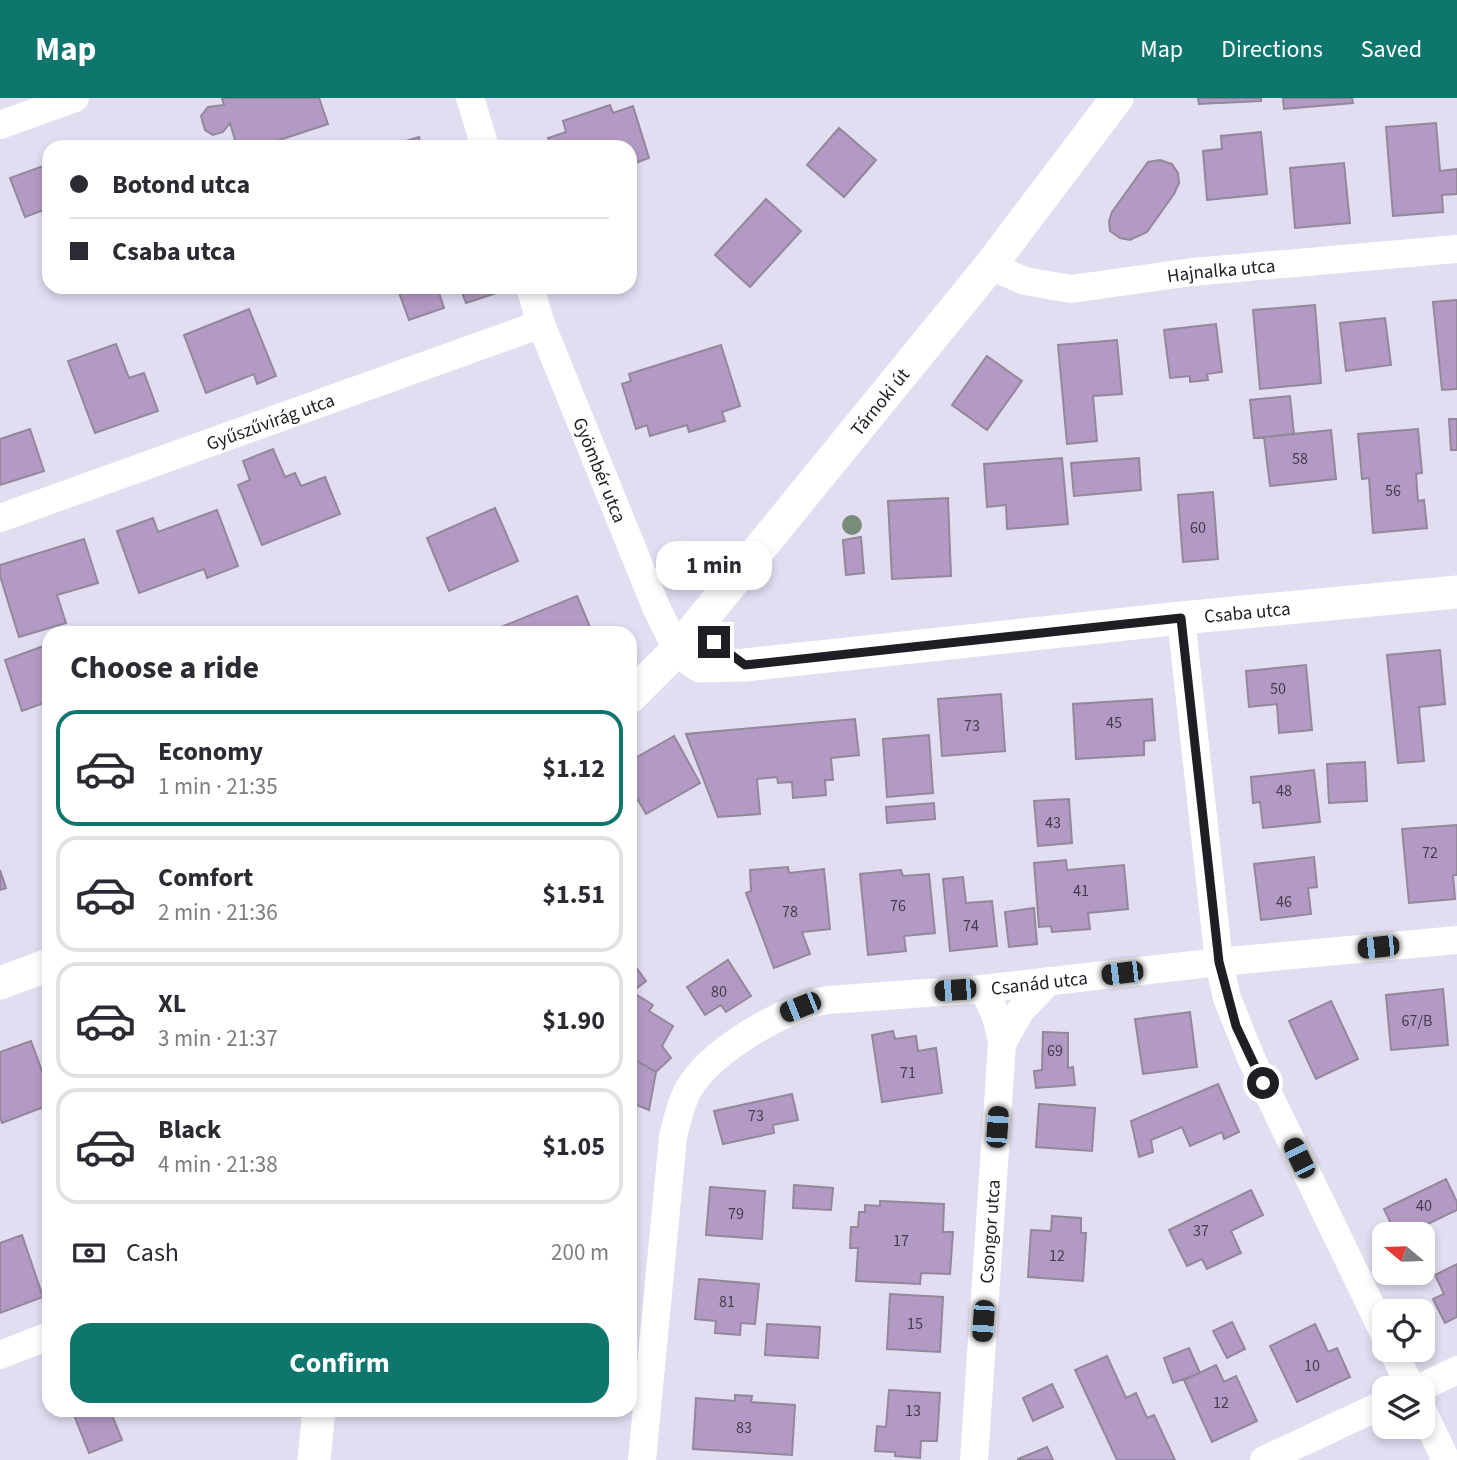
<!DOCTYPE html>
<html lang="en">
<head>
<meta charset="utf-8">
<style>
  :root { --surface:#fff; --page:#f7f7f7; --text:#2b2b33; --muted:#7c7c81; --line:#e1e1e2; --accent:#0f766e }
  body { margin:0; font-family:"Source Sans 3",sans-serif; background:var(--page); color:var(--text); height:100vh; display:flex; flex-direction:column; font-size:26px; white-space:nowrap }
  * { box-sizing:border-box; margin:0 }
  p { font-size:23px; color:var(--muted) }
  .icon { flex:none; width:38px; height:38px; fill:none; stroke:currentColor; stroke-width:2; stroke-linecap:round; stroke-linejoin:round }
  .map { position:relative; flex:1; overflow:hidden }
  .side { position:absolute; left:42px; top:528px; width:595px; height:791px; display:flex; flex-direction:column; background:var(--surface); border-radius:21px; box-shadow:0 4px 10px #0003 }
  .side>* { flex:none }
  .banner { position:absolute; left:42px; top:42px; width:595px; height:154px; border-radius:21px; box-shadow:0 4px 10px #0003; display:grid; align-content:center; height:154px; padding:0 28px; background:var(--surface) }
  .needle { width:46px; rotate:289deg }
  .fabs { position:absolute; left:1372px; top:1124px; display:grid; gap:14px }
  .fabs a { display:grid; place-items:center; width:63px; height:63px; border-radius:14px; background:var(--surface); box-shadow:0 4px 10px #0003; font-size:35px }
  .end { position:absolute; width:32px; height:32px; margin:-16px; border:9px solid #201e25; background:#fff; box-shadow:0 0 0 4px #fff }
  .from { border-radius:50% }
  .bubble { position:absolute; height:49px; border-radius:21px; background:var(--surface); box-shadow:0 4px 10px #0003; font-size:23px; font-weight:700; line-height:49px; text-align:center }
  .car { position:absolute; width:21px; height:42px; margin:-21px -10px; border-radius:9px; box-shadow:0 0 5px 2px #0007; background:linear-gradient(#222 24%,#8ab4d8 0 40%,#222 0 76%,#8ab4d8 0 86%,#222 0) }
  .banner b { display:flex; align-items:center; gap:24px; height:66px; font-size:26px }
  .banner b+b { border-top:2px solid var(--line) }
  .banner i { width:18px; height:18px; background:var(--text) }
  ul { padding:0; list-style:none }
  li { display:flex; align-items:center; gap:21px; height:116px; margin:0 14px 10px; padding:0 14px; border:4px solid var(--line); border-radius:21px }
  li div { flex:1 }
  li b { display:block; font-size:26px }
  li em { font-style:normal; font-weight:700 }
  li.on { border-color:var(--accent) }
  li>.icon { width:63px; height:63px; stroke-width:1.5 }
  h2 { padding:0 28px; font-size:32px; line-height:84px }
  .pay { display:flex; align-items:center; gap:18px; height:77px; padding:0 28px; font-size:26px }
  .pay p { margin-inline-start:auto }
  .button { display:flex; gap:14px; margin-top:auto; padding:14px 28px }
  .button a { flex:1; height:80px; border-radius:21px; background:var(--accent); color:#fff; font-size:28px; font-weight:700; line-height:80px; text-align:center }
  header { display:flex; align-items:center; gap:42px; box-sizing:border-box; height:98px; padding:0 35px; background:var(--accent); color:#fff }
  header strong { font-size:33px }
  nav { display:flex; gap:38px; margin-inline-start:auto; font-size:24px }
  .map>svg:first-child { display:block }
  .building { fill:#b39ac4; stroke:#92889a; stroke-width:2 }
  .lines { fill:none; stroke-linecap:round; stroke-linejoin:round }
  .minor { stroke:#fff; stroke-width:28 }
  .tertiary { stroke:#fff; stroke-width:33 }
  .tree { fill:#788d79 }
  .route { stroke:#201e25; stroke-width:9 }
  .labels { text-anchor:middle; stroke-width:5; stroke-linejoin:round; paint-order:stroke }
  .number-label { font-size:16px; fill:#453d4d }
  .street-label { font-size:19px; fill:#201e25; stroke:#fff }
</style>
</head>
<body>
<header>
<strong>Map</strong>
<nav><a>Map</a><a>Directions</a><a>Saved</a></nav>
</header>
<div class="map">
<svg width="1457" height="1362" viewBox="0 0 1457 1362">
  <rect width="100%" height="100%" fill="#e2ddf1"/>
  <path class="building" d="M 222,0 L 319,0 L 328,26 L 258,49 L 237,49 L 230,25 L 223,34 L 213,37 L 205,32 L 201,18 L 208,9 L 224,7 Z
    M 1198,0 L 1261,0 L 1261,3 L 1199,6 Z
    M 1283,0 L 1352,0 L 1353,5 L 1284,11 Z
    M 610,7 L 613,15 L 633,8 L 649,60 L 630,67 L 630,49 L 552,49 L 548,40 L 566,34 L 563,23 Z
    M 1436,25 L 1440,73 L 1457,71 L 1457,96 L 1442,97 L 1443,114 L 1393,118 L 1386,29 Z
    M 839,30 L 876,62 L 844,99 L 807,67 Z
    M 1261,34 L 1267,96 L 1207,102 L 1203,53 L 1222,51 L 1221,38 Z
    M 419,39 L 421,49 L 386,49 Z
    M 1160,62 L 1172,66 L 1178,75 L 1179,85 L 1174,96 L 1147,134 L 1130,142 L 1120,140 L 1110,133 L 1109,123 L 1112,114 L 1148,64 Z
    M 1344,65 L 1350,125 L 1295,130 L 1290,70 Z
    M 49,66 L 49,110 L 25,119 L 10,80 Z
    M 766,101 L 801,133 L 750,189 L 715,157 Z
    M 397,189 L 457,189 L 439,195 L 444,210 L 409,222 Z
    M 460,189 L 501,189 L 503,193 L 466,205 Z
    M 1457,202 L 1457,291 L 1442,292 L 1433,204 Z
    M 1315,207 L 1321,285 L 1260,291 L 1253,212 Z
    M 249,211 L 276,278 L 257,286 L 254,276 L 206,295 L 184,237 Z
    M 1385,220 L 1391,267 L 1346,273 L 1340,225 Z
    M 1216,226 L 1222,274 L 1207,276 L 1208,282 L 1190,284 L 1190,278 L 1170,280 L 1164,232 Z
    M 1117,242 L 1122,296 L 1093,298 L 1097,343 L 1067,346 L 1058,247 Z
    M 116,246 L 129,280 L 144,275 L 158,313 L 95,335 L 68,263 Z
    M 721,247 L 740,308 L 722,314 L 725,323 L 689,334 L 687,327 L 650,338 L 647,327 L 636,331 L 622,286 L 631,283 L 629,276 Z
    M 987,258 L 1022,283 L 987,332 L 952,307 Z
    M 1290,298 L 1294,336 L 1254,340 L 1250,302 Z
    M 1449,321 L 1457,321 L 1457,352 L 1451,352 Z
    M 30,331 L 44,373 L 0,387 L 0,341 Z
    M 1418,331 L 1422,375 L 1416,376 L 1418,403 L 1424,402 L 1427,430 L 1373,435 L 1369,380 L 1362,381 L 1358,336 Z
    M 1331,332 L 1336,381 L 1270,388 L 1264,339 Z
    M 273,351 L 285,379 L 295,375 L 301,388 L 325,379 L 340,416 L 262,447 L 238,387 L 250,382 L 243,363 Z
    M 1062,360 L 1068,426 L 1007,431 L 1006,407 L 987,409 L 984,366 Z
    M 1139,360 L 1141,392 L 1074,398 L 1071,365 Z
    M 1213,394 L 1218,461 L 1183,464 L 1178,397 Z
    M 948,400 L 951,478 L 892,481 L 888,403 Z
    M 495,410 L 518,463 L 449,493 L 427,440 Z
    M 217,412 L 238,468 L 207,480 L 204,471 L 139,495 L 117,433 L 153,420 L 158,434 Z
    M 861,439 L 864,475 L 846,477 L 843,442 Z
    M 84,441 L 98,485 L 57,497 L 66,525 L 19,539 L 0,478 L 0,467 Z
    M 577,498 L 593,536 L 496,536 L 494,532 Z
    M 49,546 L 49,603 L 22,613 L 5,562 Z
    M 1440,552 L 1445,606 L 1419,609 L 1424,663 L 1398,665 L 1387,557 Z
    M 1306,567 L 1312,632 L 1279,635 L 1277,606 L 1249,609 L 1246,573 Z
    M 1001,596 L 1005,653 L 942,658 L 938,601 Z
    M 1152,601 L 1155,642 L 1144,643 L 1144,657 L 1076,661 L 1073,606 Z
    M 855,621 L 859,657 L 831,660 L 833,682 L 825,682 L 826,697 L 793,700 L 792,684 L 778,685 L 777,679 L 757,681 L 760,716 L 718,719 L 686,636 Z
    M 929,637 L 933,695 L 887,699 L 883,641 Z
    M 674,638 L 700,685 L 646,716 L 638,702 L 630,707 L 630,663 Z
    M 1365,664 L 1367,703 L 1329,705 L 1327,666 Z
    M 1314,672 L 1320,724 L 1263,730 L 1260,704 L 1253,705 L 1251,679 Z
    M 1069,701 L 1072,745 L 1038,748 L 1034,703 Z
    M 934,705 L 935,721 L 887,725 L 886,709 Z
    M 1457,727 L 1457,777 L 1453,777 L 1455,801 L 1409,805 L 1402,731 Z
    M 1314,759 L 1317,789 L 1308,790 L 1311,816 L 1261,822 L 1254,766 Z
    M 1066,762 L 1067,772 L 1124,767 L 1128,811 L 1088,815 L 1090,831 L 1052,834 L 1051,828 L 1039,829 L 1034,765 Z
    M 788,769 L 789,775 L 824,771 L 830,831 L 802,834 L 810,856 L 774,870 L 746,795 L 751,793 L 750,772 Z
    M 0,772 L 6,790 L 0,792 Z
    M 901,772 L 903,778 L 929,776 L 935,835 L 904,838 L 906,853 L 868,857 L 860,776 Z
    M 963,779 L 966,805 L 992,803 L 997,848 L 950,853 L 943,781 Z
    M 1034,810 L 1037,846 L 1009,849 L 1005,814 Z
    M 630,861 L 646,883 L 632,894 L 653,907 L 649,913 L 673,928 L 662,948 L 671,960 L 656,974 L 630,959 Z
    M 728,862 L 751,898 L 726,914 L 721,907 L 705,917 L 687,889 Z
    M 1443,891 L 1448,947 L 1391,952 L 1386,897 Z
    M 1331,903 L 1358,961 L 1316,981 L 1289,923 Z
    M 1190,914 L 1197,969 L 1143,976 L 1135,921 Z
    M 893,933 L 895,941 L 916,938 L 918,953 L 936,950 L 942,995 L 882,1004 L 872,937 Z
    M 1043,934 L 1068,935 L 1068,970 L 1073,969 L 1075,987 L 1036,990 L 1034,973 L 1042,972 Z
    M 31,943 L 49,992 L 49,1007 L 2,1025 L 0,1019 L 0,954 Z
    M 630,959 L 656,974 L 649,1012 L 630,1004 Z
    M 1218,986 L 1239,1034 L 1224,1041 L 1222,1034 L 1190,1048 L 1182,1029 L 1151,1042 L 1153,1054 L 1139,1059 L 1131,1023 Z
    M 792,996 L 798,1022 L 773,1027 L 774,1035 L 723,1046 L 714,1013 Z
    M 1039,1006 L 1095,1010 L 1092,1053 L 1036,1049 Z
    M 1446,1081 L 1457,1104 L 1457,1112 L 1407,1136 L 1396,1136 L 1384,1111 Z
    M 794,1087 L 833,1090 L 831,1112 L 793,1110 Z
    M 710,1089 L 765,1093 L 762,1141 L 706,1137 Z
    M 1251,1092 L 1263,1117 L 1231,1133 L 1241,1155 L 1207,1171 L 1202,1161 L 1187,1168 L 1169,1132 Z
    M 880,1103 L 944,1106 L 943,1134 L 953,1134 L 950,1176 L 921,1175 L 920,1186 L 856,1183 L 858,1150 L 850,1150 L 851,1129 L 858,1129 L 859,1114 L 865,1114 L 865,1107 L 880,1108 Z
    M 1052,1118 L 1081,1120 L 1081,1135 L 1086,1135 L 1083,1183 L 1028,1179 L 1031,1132 L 1051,1133 Z
    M 22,1137 L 43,1199 L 0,1215 L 0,1145 Z
    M 1457,1166 L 1457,1219 L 1445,1225 L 1433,1201 L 1444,1196 L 1435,1177 Z
    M 699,1181 L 759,1186 L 755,1226 L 741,1225 L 740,1237 L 715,1235 L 716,1223 L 695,1221 Z
    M 890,1196 L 943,1199 L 940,1254 L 887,1251 Z
    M 1232,1224 L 1245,1251 L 1227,1260 L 1213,1233 Z
    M 767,1226 L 820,1229 L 818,1260 L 765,1257 Z
    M 1315,1226 L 1328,1254 L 1337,1250 L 1350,1279 L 1297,1304 L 1270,1248 Z
    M 1189,1250 L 1200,1275 L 1173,1285 L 1164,1260 Z
    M 1107,1258 L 1126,1300 L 1136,1295 L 1147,1320 L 1154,1317 L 1175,1362 L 1117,1362 L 1075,1272 Z
    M 1216,1267 L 1224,1284 L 1236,1278 L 1257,1323 L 1212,1344 L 1184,1282 Z
    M 1052,1286 L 1063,1309 L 1033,1323 L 1023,1300 Z
    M 889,1292 L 940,1295 L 937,1343 L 921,1343 L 920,1360 L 895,1358 L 895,1354 L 875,1353 L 877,1328 L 886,1329 Z
    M 735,1297 L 752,1298 L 751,1304 L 795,1307 L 792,1357 L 693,1351 L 696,1300 L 735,1303 Z
    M 72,1312 L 110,1312 L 122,1342 L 89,1355 Z
    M 1047,1349 L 1053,1362 L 1018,1362 L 1018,1361 Z"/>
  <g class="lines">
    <g class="minor">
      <path d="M 470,0 L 485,49"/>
      <path d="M 0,27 L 75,0"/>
      <path id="s1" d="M 990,168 L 1025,183 L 1071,191 L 1192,174 L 1457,151"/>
      <path id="s2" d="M 530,189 L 541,226 L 656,509 L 677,552"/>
      <path id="s3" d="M 0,420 L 541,226"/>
      <path d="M 1181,520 L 1219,864 L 1227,900 L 1251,960 L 1384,1235"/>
      <path d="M 1002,946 L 1020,913 L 1049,883"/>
      <path d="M 1392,1251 L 1411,1290"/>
      <path d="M 0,1257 L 49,1238"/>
      <path d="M 1420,1290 L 1457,1272"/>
      <path d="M 1423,1314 L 1446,1362"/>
      <path id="s4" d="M 642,1362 L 673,1039 C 677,1023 680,1007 688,992 C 710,953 785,909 828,902 L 982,891 L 1219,864 L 1457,842"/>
      <path id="s5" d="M 974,1362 L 1002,946 C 999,925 994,909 982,891"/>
      <path d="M 1264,1362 L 1384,1306"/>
    </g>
    <g class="tertiary">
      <path id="s6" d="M 677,552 L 700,568 L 745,567 L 1181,520 L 1457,494"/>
      <path id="s7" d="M 630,599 L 677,552 L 990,168 L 1117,0"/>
      <path d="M 0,885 L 49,867"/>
      <path d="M 314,1362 L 319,1312"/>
    </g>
  </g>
  <g class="tree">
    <circle cx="852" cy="427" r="10"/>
    <circle cx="684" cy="472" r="10"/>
  </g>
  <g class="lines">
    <path class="route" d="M 714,544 L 745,567 L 1181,520 L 1219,864 L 1236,928 L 1263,985"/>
  </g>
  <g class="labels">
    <g class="number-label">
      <text x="1300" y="366">58</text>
      <text x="1393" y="398">56</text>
      <text x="1198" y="435">60</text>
      <text x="1278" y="596">50</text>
      <text x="1114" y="630">45</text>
      <text x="972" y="633">73</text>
      <text x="1284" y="698">48</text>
      <text x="1053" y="730">43</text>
      <text x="1430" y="760">72</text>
      <text x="1081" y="798">41</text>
      <text x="1284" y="809">46</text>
      <text x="898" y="813">76</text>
      <text x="790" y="819">78</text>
      <text x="971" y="833">74</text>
      <text x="719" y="899">80</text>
      <text x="1417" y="928">67/B</text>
      <text x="1055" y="958">69</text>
      <text x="908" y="980">71</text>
      <text x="756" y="1023">73</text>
      <text x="1424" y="1113">40</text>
      <text x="736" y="1121">79</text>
      <text x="1201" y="1138">37</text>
      <text x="901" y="1148">17</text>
      <text x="1057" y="1163">12</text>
      <text x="727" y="1209">81</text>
      <text x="915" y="1231">15</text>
      <text x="1312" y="1273">10</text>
      <text x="1221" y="1310">12</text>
      <text x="913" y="1318">13</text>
      <text x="744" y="1335">83</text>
    </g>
    <g class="street-label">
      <text dy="7" stroke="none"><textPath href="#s1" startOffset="236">Hajnalka utca</textPath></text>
      <text dy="7" stroke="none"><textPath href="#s7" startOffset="387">Tárnoki út</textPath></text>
      <text dy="7" stroke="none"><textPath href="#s3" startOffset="287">Gyűszűvirág utca</textPath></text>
      <text dy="7" stroke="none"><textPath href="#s2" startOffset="196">Gyömbér utca</textPath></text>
      <text dy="7" stroke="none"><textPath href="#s6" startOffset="578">Csaba utca</textPath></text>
      <text dy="7" stroke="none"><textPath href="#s4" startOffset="756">Csanád utca</textPath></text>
      <text dy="7" stroke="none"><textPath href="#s5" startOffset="229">Csongor utca</textPath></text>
    </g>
  </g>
</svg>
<div class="fabs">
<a><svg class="needle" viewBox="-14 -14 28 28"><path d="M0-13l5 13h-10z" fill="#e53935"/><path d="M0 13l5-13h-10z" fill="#7c7c81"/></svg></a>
<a><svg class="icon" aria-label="locate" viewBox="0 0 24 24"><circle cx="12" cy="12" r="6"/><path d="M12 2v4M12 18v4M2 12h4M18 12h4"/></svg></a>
<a><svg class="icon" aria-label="layers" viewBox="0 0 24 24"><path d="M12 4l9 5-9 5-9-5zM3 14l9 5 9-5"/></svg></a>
</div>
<i class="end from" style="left:1263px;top:985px"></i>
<i class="end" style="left:714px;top:544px"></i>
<div class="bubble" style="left:656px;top:443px;width:116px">1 min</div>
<i class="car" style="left:1378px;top:849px;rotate:264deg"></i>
<i class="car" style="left:1122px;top:875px;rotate:263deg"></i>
<i class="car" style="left:955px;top:892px;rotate:266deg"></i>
<i class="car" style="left:800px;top:909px;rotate:248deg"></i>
<i class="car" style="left:997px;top:1029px;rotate:4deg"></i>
<i class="car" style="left:1299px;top:1060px;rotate:334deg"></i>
<i class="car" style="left:983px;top:1223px;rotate:184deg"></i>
<div class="banner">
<b><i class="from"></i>Botond utca</b>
<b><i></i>Csaba utca</b>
</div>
<section class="side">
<h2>Choose a ride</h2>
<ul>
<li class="on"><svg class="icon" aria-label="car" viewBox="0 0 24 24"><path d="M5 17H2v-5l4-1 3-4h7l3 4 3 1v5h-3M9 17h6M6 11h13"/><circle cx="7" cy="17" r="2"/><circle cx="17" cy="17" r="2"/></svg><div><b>Economy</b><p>1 min · 21:35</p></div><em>$1.12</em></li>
<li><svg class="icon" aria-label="car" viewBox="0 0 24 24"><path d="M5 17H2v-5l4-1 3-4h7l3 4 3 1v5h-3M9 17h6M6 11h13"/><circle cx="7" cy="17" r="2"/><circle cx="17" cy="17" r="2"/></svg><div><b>Comfort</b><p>2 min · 21:36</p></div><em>$1.51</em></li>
<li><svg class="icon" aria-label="car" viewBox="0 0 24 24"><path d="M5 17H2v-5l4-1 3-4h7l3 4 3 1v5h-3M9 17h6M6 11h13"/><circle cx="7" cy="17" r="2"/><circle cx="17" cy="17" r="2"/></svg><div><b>XL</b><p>3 min · 21:37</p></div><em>$1.90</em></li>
<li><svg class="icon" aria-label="car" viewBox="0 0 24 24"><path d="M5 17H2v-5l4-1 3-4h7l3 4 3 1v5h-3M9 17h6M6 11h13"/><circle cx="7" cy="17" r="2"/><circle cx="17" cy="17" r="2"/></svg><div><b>Black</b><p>4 min · 21:38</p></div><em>$1.05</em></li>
</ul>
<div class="pay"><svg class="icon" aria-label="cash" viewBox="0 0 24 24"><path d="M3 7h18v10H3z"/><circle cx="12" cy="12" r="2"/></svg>Cash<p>200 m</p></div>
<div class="button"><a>Confirm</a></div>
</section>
</div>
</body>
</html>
